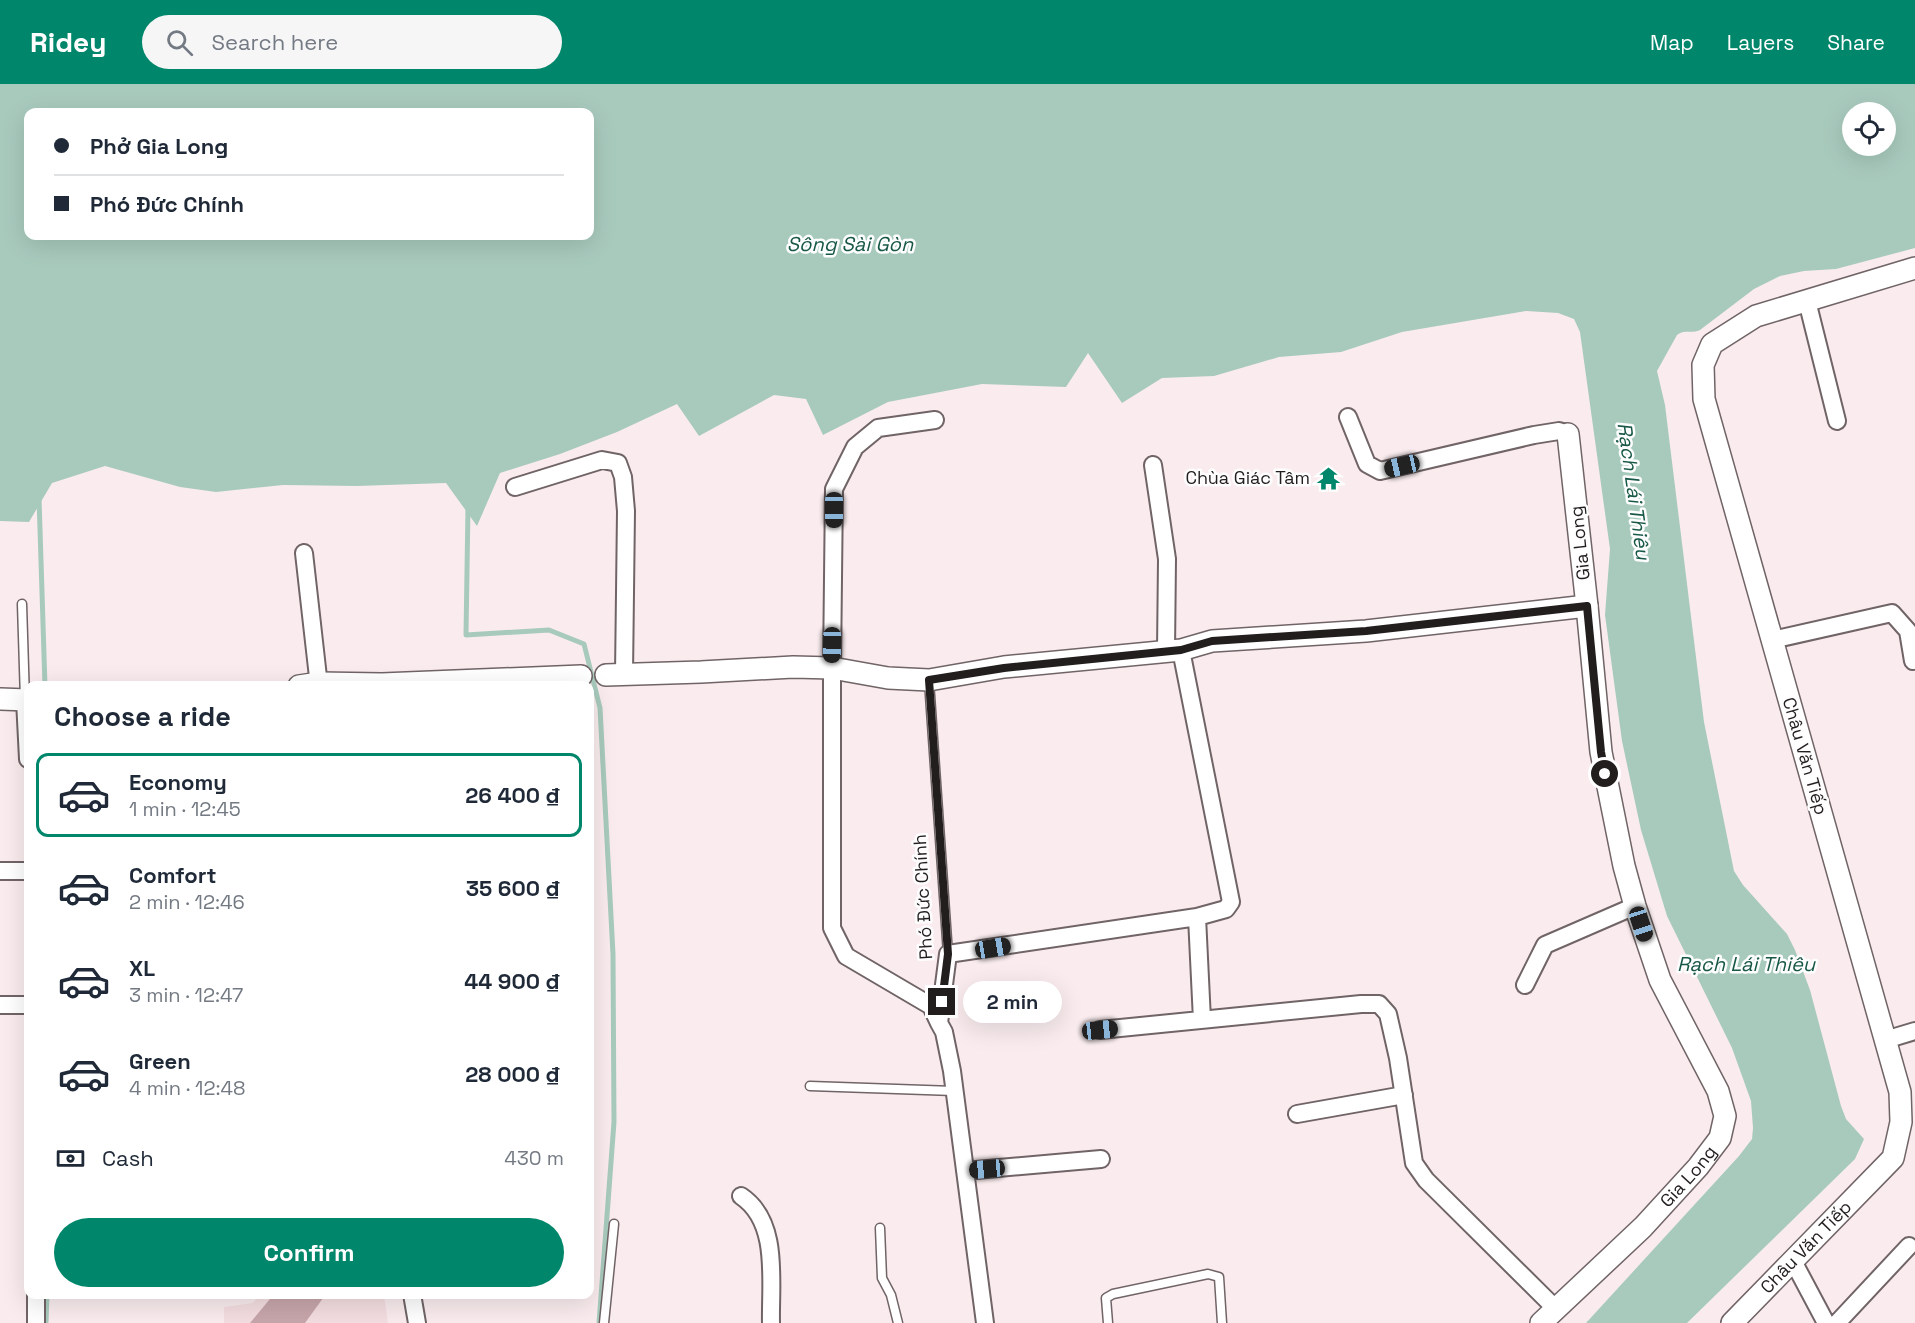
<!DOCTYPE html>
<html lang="en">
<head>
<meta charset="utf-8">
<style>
  :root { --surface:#fff; --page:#f6f6f7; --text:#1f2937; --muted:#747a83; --line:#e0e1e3; --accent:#00866a }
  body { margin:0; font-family:"Space Grotesk",sans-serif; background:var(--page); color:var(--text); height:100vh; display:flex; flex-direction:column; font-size:22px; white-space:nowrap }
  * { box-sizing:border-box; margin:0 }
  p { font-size:20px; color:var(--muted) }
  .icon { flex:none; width:33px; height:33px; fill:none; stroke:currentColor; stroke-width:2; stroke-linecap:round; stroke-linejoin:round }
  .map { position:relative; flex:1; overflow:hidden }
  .drawer { position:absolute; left:24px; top:597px; width:570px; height:618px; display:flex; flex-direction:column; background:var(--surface); border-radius:12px; box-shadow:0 6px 24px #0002 }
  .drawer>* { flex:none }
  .banner { position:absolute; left:24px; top:24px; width:570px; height:132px; border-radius:12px; box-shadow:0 6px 24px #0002; display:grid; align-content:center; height:132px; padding:0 30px; background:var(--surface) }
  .controls { position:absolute; left:1842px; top:18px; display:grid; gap:12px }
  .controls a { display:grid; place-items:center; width:54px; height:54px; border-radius:50%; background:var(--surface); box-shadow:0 6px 24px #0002; font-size:30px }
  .end { position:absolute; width:27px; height:27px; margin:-14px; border:8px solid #231e1e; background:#fff; box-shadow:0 0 0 3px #fff }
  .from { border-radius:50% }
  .bubble { position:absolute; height:42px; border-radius:21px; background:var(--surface); box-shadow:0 6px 24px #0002; font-size:20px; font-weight:800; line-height:42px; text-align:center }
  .car { position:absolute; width:18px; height:36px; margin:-18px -9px; border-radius:8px; box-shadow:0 0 4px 2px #0007; background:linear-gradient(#222 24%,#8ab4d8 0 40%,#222 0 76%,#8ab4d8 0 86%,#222 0) }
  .banner b { display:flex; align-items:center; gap:21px; height:57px; font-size:22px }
  .banner b+b { border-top:2px solid var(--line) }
  .banner i { width:15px; height:15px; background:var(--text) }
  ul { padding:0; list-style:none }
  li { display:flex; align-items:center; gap:18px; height:84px; margin:0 12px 9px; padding:0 18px; border:3px solid transparent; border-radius:12px }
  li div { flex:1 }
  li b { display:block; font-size:22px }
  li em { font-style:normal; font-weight:800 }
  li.active { border-color:var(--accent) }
  li>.icon { width:54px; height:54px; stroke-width:1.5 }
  h2 { padding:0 30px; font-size:27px; line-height:72px }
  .pay { display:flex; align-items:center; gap:15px; height:66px; padding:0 30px; font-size:22px }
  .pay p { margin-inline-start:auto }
  .cta { display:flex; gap:12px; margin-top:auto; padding:12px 30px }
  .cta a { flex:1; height:69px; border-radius:36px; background:var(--accent); color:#fff; font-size:24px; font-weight:800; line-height:69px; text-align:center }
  header { display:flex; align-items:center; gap:36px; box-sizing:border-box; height:84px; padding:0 30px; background:var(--accent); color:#fff }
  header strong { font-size:28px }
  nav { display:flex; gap:33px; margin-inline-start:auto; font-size:21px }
  .search { width:420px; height:54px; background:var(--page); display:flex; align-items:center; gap:15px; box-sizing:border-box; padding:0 21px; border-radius:33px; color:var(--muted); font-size:22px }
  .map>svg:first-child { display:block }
  .built { fill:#f4dde1 }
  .water { fill:#a8cabd; fill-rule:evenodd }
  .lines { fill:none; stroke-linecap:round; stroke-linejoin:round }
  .stream { stroke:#a8cabd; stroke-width:5 }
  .building { fill:#c7a6ab }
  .service-casing { stroke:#706466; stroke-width:11 }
  .minor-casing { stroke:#706466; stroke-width:20 }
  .tertiary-casing { stroke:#706466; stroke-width:24 }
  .service { stroke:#fff; stroke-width:8 }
  .minor { stroke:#fff; stroke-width:16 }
  .tertiary { stroke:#fff; stroke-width:21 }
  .route { stroke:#231e1e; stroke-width:8 }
  .labels { text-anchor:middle; stroke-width:5; stroke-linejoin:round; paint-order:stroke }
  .poi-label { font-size:18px; fill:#231e1e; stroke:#fdfdfd; text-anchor:end }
  .street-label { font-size:18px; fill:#231e1e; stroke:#fdfdfd }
  .water-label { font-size:20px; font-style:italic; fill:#175746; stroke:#fdfdfd }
</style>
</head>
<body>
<header>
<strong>Ridey</strong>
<div class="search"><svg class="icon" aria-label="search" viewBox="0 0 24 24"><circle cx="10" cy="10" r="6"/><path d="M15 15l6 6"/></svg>Search here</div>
<nav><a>Map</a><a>Layers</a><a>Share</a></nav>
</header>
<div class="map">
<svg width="1915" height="1239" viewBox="0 0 1915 1239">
  <rect width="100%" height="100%" fill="#faecee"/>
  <path class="built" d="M 259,1211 L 384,1211 L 388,1239 L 224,1239 L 224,1223 L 253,1219 Z"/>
  <path class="water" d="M 0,0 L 1915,0 L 1915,164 L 1836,185 L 1804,187 L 1780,192 L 1754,205 L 1700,246 C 1692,250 1684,245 1677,251 L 1657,287 L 1665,321 L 1704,638 L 1734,787 L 1743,801 L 1787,850 L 1795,866 L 1810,906 L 1841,1022 L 1846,1035 L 1864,1055 L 1855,1075 L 1687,1239 L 1586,1239 L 1739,1072 L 1752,1055 L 1753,1044 L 1751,1017 L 1732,964 L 1667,832 L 1641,746 L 1622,657 L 1605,531 L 1610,465 L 1580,248 L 1574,235 L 1558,229 L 1526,227 L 1402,248 L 1341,268 L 1279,273 L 1214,292 L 1162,294 L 1122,319 L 1088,269 L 1066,303 L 982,300 L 888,318 L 823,351 L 806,315 L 774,311 L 699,352 L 677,320 L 617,348 L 560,370 L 500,389 L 477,442 L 446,399 L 357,402 L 283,401 L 216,408 L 180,403 L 105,382 L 52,399 L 29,438 L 0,437 ZM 28,28 L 590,28 L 590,152 L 28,152 ZM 1852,28 L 1886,28 L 1886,62 L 1852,62 Z"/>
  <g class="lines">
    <path class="stream" d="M 39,414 L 45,602
      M 468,423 L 466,551 L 549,546 L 584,560 L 600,624 L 613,870 L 614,1038 L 599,1239
      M 46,1239 L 47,1210"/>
  </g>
  <path class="building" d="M 274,1210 L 326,1210 L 305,1239 L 250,1239 Z"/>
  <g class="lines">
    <defs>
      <path id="service" d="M 22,520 L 25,616
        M 929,597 L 948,870
        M 810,1002 L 954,1007
        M 880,1144 L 882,1194 L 891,1211 L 898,1239
        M 604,1239 L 614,1140
        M 1108,1239 L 1106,1214 L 1113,1210 L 1208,1190 L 1219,1193 L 1222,1239"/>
      <path id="minor" d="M 1807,217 L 1837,337
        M 1348,333 L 1367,380 L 1380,387 L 1534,351 L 1559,347 L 1568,350
        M 935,336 L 878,344 L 855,363 L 834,405 L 832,584 L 832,844 L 846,872 L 931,922 L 939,939
        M 1153,381 L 1167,475 L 1166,567
        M 515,403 L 602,376 L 618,379 L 623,393 L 626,427 L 624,590
        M 304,469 L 319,602
        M 1772,556 L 1892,529 L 1908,547 L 1913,577
        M 25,616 L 28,675
        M 0,787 L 28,787
        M 1197,833 L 1202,936
        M 1525,901 L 1545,861 L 1635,822
        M 0,921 L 28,921
        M 1100,946 L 1361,920 L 1379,920 L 1388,930 L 1398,974 L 1414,1079 L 1426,1096 L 1556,1225
        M 1885,956 L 1915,947
        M 1297,1030 L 1404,1011
        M 965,1087 L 1101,1075
        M 741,1112 C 780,1138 770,1198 771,1239
        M 1793,1177 L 1826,1239
        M 412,1210 L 417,1239
        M 36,1239 L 36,1210
        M 985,1239 L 952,987 L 944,948 L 939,939 L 948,870 L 1197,833 L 1226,825 L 1231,818 L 1181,566
        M 1837,1239 L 1909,1162"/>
      <g id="tertiary">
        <path d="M 606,591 L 701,588 L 793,583 L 832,584 L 888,594 L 929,596 L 1004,583 L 1181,566 L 1212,557 L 1366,547 L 1587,522"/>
        <path d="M 299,602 L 319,599 L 382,600 L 581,592"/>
        <path d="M 0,615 L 28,616"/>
        <path id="s1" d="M 1541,1239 L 1643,1143 L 1698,1083 L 1720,1054 L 1725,1032 L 1718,1007 L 1660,896 L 1635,822 L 1624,782 L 1601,668 L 1587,522 L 1568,350"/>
        <path id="s2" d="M 1732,1239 L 1893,1074 L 1901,1038 L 1900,1008 L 1704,315 L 1703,281 L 1712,260 L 1756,232 L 1915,184"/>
      </g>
    </defs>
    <use href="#service" class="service-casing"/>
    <use href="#minor" class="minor-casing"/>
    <use href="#tertiary" class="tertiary-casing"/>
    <use href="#service" class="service"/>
    <use href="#minor" class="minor"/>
    <use href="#tertiary" class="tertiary"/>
  </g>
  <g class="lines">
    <path class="route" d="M 942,918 L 948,870 L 929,596 L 1004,584 L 1181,566 L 1212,557 L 1366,547 L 1587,522 L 1601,668 L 1605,690"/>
  </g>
  <defs>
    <symbol id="temple-bare" viewBox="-9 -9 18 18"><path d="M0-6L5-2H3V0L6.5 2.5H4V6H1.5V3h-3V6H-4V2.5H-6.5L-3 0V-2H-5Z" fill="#00866a" stroke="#fdfdfd" stroke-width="2.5" paint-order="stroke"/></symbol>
  </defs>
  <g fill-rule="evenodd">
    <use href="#temple-bare" x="1312" y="378" width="33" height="33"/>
  </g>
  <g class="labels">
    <g class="poi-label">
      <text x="1310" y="400">Chùa Giác Tâm</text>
    </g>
    <g class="street-label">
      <text transform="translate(1580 459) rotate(-96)" y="6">Gia Long</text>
      <text transform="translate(1805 672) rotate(74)" y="6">Châu Văn Tiếp</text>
      <text transform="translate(923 813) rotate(-93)" y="6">Phó Đức Chính</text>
      <text dy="6" stroke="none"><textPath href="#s1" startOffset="208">Gia Long</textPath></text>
      <text dy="6" stroke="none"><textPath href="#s2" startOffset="106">Châu Văn Tiếp</textPath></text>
    </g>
    <g class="water-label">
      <text x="850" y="167">Sông Sài Gòn</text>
      <text transform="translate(1634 407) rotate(82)" y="7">Rạch Lái Thiêu</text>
      <text x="1746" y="887">Rạch Lái Thiêu</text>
    </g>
  </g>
</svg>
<div class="controls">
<a><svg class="icon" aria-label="locate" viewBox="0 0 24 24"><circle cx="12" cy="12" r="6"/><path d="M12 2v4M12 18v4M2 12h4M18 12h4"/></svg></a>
</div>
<i class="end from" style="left:1605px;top:690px"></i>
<i class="end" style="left:942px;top:918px"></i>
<div class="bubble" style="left:963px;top:897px;width:99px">2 min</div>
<i class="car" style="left:1402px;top:382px;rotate:257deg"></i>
<i class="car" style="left:834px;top:426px;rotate:180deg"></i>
<i class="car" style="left:832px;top:561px;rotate:181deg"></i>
<i class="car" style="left:1641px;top:840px;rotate:162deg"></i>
<i class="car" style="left:993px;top:864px;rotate:81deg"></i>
<i class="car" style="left:1100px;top:946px;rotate:84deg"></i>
<i class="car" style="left:987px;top:1085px;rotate:265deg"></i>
<div class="banner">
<b><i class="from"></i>Phở Gia Long</b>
<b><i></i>Phó Đức Chính</b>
</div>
<section class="drawer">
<h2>Choose a ride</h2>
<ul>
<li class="active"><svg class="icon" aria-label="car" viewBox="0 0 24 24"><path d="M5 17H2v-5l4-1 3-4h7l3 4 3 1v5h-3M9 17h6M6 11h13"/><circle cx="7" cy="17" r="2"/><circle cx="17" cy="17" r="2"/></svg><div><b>Economy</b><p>1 min · 12:45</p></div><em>26 400 ₫</em></li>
<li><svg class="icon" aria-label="car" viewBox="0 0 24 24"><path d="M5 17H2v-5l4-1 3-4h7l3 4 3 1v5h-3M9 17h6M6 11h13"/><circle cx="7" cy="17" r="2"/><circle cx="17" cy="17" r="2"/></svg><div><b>Comfort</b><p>2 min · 12:46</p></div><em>35 600 ₫</em></li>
<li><svg class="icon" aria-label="car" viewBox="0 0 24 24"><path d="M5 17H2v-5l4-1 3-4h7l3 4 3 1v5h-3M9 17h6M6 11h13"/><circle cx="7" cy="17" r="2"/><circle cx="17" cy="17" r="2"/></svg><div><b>XL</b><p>3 min · 12:47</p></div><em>44 900 ₫</em></li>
<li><svg class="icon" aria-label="car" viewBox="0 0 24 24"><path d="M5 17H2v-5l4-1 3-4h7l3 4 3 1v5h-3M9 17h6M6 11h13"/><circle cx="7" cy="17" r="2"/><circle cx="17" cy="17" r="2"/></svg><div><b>Green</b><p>4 min · 12:48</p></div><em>28 000 ₫</em></li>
</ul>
<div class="pay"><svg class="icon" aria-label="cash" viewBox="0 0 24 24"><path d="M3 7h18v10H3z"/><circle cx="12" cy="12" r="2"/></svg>Cash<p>430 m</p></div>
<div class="cta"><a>Confirm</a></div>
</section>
</div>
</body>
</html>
